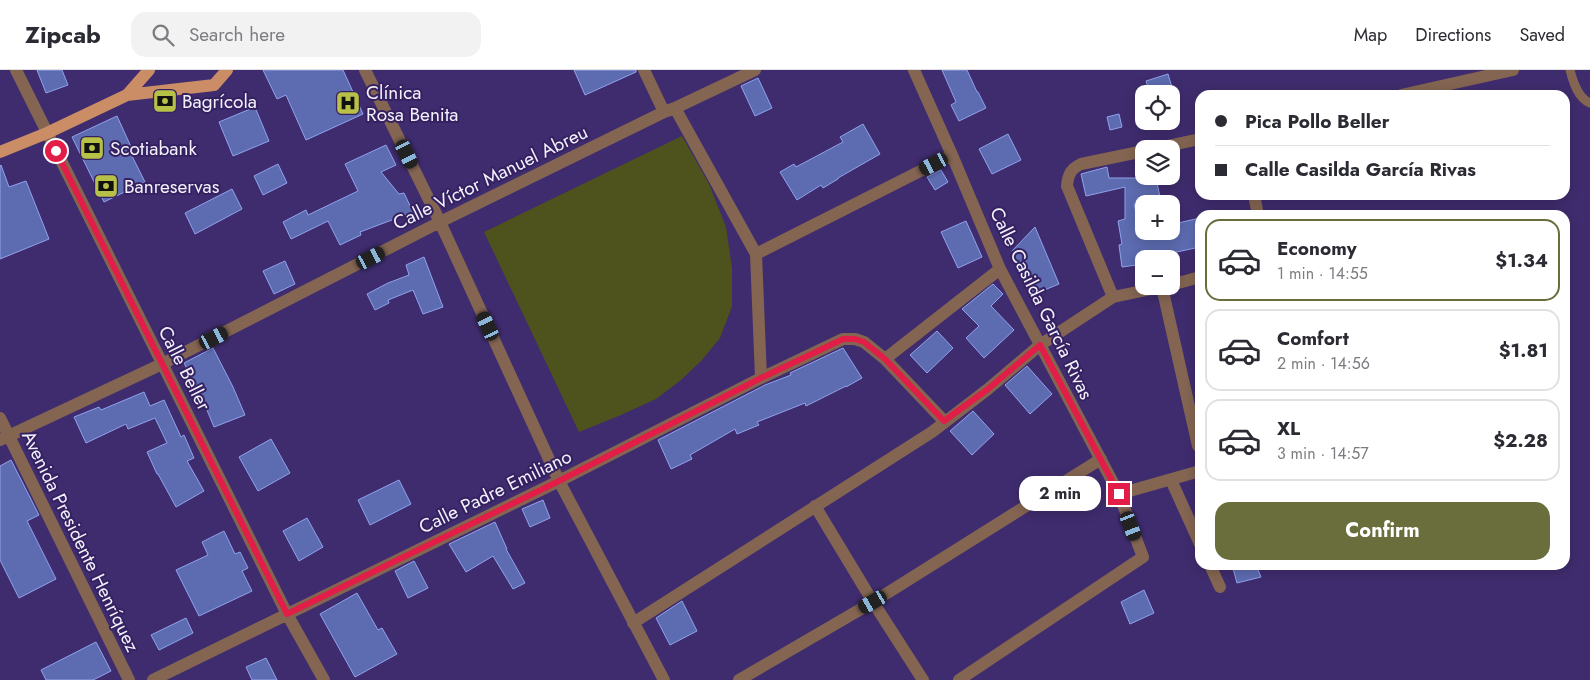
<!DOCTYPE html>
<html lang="en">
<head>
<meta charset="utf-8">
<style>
  :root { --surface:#fff; --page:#f2f2f3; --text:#2b2b33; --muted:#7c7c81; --line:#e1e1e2; --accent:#6a6e3c }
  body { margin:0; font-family:Jost,sans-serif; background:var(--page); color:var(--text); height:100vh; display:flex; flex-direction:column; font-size:19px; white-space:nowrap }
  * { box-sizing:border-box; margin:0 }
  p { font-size:16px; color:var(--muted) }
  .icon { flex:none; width:28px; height:28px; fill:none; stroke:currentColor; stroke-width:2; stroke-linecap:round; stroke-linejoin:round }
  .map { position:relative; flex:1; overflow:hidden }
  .sheet { position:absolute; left:1195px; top:140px; width:375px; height:360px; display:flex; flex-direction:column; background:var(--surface); border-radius:15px; box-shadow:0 2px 12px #0003 }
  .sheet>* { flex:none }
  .guide { position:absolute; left:1195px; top:20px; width:375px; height:110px; border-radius:15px; box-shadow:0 2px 12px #0003; display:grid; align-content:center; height:110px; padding:0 20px; background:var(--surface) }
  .tools { position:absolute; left:1135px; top:15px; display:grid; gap:10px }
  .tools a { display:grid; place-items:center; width:45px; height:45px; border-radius:10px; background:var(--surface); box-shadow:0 2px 12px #0003; font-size:25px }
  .end { position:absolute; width:22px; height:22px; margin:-11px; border:6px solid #e11d48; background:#fff; box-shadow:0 0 0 2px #fff }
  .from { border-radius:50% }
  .bubble { position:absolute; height:35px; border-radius:15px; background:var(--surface); box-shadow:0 2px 12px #0003; font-size:16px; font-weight:700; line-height:35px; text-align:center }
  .car { position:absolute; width:15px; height:30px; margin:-15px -8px; border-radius:6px; box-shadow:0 0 4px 1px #0007; background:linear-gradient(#222 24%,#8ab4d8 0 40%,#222 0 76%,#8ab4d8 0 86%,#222 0) }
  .guide b { display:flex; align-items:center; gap:18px; height:48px; font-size:19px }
  .guide b+b { border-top:1px solid var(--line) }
  .guide i { width:12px; height:12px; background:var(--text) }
  ul { padding:9px 0 0; list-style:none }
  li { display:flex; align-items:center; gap:15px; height:82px; margin:0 10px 8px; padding:0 10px; border:2px solid var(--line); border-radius:15px }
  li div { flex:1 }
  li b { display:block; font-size:19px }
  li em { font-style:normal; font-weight:700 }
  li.on { border-color:var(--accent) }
  li>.icon { width:45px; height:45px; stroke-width:1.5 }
  .primary-button { display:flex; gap:10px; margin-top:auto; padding:10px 20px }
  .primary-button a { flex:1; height:58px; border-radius:15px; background:var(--accent); color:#fff; font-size:20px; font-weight:700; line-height:58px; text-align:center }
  header { display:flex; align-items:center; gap:30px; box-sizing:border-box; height:70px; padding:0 25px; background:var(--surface); border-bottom:1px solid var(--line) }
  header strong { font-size:24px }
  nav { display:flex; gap:28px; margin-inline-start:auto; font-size:18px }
  .search { width:350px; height:45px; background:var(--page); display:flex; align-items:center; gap:12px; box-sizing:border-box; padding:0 18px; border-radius:15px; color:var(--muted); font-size:19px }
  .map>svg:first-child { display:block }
  .green { fill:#4e521c }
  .building { fill:#5d6cb1; stroke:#91a2ec }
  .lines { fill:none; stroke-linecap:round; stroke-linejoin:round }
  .service { stroke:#846552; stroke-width:9 }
  .minor { stroke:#846552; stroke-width:12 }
  .tertiary { stroke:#846552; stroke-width:12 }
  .primary { stroke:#cb8d65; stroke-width:12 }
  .route { stroke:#e11d48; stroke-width:6 }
  .labels { text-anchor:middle; stroke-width:4; stroke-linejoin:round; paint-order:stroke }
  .poi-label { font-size:19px; fill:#f2f1f9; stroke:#352162; text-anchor:start }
  .street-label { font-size:19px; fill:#f2f1f9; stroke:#352162 }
</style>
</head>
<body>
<header>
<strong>Zipcab</strong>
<div class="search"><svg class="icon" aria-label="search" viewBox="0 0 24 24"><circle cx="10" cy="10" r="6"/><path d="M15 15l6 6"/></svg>Search here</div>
<nav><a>Map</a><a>Directions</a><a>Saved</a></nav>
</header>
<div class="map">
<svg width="1590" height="610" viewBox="0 0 1590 610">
  <rect width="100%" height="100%" fill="#3f2c6e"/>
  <path class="green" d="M 682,66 L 709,114 L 726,157 L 732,198 L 732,236 L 720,268 L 702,290 L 681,310 L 656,329 L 621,345 L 579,362 L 484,162 Z"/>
  <path class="building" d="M 37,0 L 62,0 L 68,15 L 46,23 Z
    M 263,0 L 343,0 L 363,44 L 306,70 L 286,25 L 277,29 Z
    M 574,0 L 636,0 L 636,2 L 585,25 Z
    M 942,0 L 967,0 L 977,22 L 978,22 L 986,38 L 959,51 L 951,35 L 956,32 Z
    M 1168,4 L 1174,24 L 1150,24 L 1146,11 Z
    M 758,8 L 772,38 L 755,46 L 741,16 Z
    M 255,37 L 269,71 L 233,86 L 219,52 Z
    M 1119,44 L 1122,57 L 1110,60 L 1107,47 Z
    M 117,46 L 132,79 L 129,80 L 145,112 L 104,132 L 72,67 Z
    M 863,54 L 880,84 L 838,108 L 838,109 L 823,118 L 821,115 L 797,130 L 780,102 L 794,94 L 796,97 L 843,72 L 840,67 Z
    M 1008,64 L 1021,90 L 992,104 L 979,79 Z
    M 386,75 L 396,95 L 381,102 L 399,124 L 404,123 L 413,142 L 360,162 L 361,165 L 340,175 L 328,151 L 291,169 L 283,152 L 306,140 L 308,145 L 358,121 L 345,94 Z
    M 278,94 L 287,113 L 263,125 L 254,106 Z
    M 1,95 L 9,117 L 26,111 L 49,169 L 0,189 L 0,96 Z
    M 1107,97 L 1109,108 L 1156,108 L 1161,132 L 1134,134 L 1141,167 L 1179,160 L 1178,153 L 1200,148 L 1200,177 L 1144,189 L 1144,194 L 1122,197 L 1119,175 L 1122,174 L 1118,151 L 1125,149 L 1125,117 L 1086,126 L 1081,104 Z
    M 941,100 L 948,112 L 935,120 L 927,107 Z
    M 232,119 L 242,139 L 195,164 L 185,143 Z
    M 966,151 L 982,187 L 958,198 L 941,162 Z
    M 1035,157 L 1059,214 L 1030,226 L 1012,181 Z
    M 424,187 L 443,237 L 423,244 L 413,220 L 388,230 L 389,233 L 375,240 L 367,224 L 388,213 L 409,205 L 406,195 Z
    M 285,191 L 295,214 L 274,224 L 263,201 Z
    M 993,214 L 1003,224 L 991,236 L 1014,260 L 984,288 L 966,268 L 979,256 L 962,239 Z
    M 937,261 L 953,278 L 927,303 L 910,285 Z
    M 213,278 L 233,317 L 245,345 L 214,357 L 204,333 L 184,293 Z
    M 843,278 L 862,308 L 846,317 L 846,316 L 806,336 L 805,333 L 757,352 L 759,355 L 737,364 L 735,359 L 690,385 L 692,389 L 671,399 L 658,370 L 765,315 L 791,305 L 790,303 Z
    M 1027,296 L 1052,324 L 1030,344 L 1005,315 Z
    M 144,322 L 150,336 L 164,330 L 181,367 L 184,365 L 194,388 L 187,391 L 204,421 L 176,437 L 158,404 L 157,404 L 147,382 L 167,373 L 155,348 L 128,359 L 126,354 L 86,373 L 74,347 L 99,337 L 101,340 Z
    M 973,341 L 994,364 L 972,385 L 950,361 Z
    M 271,369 L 290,403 L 258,421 L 239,387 Z
    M 11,390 L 39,445 L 27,451 L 56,509 L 19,528 L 0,490 L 0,396 Z
    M 399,410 L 411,434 L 370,455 L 358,430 Z
    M 543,430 L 550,448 L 530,457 L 522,439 Z
    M 307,448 L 323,477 L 299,491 L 283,461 Z
    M 495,452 L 507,479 L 506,479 L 525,513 L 513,519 L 493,486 L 466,502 L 449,474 Z
    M 224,461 L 235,484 L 240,482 L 248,498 L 242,501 L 252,521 L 199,546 L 176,500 L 208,485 L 202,472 Z
    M 414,491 L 428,518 L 408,528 L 395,501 Z
    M 1232,495 L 1256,495 L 1261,507 L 1237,513 Z
    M 1144,520 L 1154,543 L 1130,554 L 1121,532 Z
    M 357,523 L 378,560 L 382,558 L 397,584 L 355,607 L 320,544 Z
    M 682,531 L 697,561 L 670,575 L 656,548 Z
    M 186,548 L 193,563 L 159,580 L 151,565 Z
    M 96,572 L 111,601 L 93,610 L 46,610 L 41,600 Z
    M 266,588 L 277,610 L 252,610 L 246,597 Z"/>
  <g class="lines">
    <path class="service" d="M 1570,0 C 1573,12 1578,28 1590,33"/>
    <path class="minor" d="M 16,0 L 287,544 L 324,610
      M 365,0 L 440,152 L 559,411 L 664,610
      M 644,0 L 664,42
      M 914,0 L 952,85 L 1000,199 L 1119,424 L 1143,487 L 959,610
      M 1401,25 L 1513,0
      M 675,38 L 756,184 L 761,308
      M 1153,79 L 1200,69
      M 1254,125 L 1258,145
      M 756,184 L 952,85
      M 1171,215 L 1200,207
      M 1162,217 L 1198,376
      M 1113,227 L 1067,116 C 1068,104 1071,99 1081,94 L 1144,81
      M 885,289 L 1000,199
      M 0,370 L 162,294 L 440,152 L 664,42 L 675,38 L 755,0
      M 1171,410 L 1200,474
      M 1119,424 L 1200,401
      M 815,436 L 873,532 L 923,610
      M 1210,495 L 1220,517
      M 633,553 L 932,362 L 988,319 L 1040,275 L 1113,227 L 1166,216
      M 153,610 L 559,411 L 761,308 L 843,269 L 855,269 L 864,272 L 885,289 L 944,351
      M 739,610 L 873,532 L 1101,389"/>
    <path class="tertiary" d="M 0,348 L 129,610"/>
    <path class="primary" d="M 127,25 L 149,0
      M 0,82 L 47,63 L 127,25 L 214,15 L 227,0"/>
  </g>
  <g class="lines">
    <path class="route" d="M 56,81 L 287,544 L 559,411 L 761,308 L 843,269 L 855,269 L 864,272 L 885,289 L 944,351 L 988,319 L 1040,275 L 1119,424"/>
  </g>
  <defs>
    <symbol id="bank-square" viewBox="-11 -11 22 22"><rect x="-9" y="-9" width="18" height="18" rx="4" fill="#b8c147" stroke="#352162"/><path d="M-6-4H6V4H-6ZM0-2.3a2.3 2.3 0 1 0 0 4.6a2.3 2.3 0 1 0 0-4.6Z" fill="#111"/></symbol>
    <symbol id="hospital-square" viewBox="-11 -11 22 22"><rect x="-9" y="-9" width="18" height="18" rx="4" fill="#b8c147" stroke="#352162"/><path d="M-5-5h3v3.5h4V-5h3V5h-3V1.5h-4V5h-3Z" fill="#111"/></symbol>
  </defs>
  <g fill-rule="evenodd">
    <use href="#bank-square" x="151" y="17" width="28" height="28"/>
    <use href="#hospital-square" x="334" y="19" width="28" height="28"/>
    <use href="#bank-square" x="78" y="64" width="28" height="28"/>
    <use href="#bank-square" x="92" y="102" width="28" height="28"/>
  </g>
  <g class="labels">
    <g class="poi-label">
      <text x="366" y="29">Clínica<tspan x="366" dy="22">Rosa Benita</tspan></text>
      <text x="182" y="38">Bagrícola</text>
      <text x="110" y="85">Scotiabank</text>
      <text x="124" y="123">Banreservas</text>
    </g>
    <g class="street-label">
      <text transform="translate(490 107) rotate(-26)" y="7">Calle Víctor Manuel Abreu</text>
      <text transform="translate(1042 233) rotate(64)" y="7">Calle Casilda García Rivas</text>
      <text transform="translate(185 298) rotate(63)" y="7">Calle Beller</text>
      <text transform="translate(495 421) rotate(-26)" y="7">Calle Padre Emiliano</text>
      <text transform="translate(81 471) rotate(64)" y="7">Avenida Presidente Henríquez</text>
    </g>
  </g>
</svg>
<div class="tools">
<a><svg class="icon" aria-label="locate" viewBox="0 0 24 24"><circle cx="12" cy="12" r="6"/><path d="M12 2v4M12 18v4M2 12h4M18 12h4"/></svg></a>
<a><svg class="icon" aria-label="layers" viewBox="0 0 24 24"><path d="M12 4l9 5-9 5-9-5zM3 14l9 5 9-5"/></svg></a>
<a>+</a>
<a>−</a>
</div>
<i class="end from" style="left:56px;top:81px"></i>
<i class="end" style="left:1119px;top:424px"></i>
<div class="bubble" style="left:1019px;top:406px;width:82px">2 min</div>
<i class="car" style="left:407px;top:84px;rotate:154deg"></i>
<i class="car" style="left:934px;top:94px;rotate:243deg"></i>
<i class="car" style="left:371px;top:188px;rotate:63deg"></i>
<i class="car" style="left:488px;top:256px;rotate:335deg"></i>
<i class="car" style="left:214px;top:268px;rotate:63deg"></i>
<i class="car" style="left:1131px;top:456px;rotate:159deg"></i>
<i class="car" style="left:873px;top:532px;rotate:240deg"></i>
<div class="guide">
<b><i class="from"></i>Pica Pollo Beller</b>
<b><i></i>Calle Casilda García Rivas</b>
</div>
<section class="sheet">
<ul>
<li class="on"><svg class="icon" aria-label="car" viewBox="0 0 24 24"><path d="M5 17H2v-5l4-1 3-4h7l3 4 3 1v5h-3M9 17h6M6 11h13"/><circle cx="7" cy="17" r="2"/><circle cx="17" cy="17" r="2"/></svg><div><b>Economy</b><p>1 min · 14:55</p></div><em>$1.34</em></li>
<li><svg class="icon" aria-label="car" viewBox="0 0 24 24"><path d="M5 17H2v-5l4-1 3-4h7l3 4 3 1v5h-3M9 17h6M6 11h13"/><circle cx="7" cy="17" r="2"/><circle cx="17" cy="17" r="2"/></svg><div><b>Comfort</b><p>2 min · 14:56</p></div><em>$1.81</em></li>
<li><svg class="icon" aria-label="car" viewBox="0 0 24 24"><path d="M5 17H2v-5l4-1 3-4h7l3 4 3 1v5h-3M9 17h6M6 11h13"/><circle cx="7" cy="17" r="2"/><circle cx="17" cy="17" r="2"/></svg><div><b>XL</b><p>3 min · 14:57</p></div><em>$2.28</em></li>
</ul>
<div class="primary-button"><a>Confirm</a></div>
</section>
</div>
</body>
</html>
